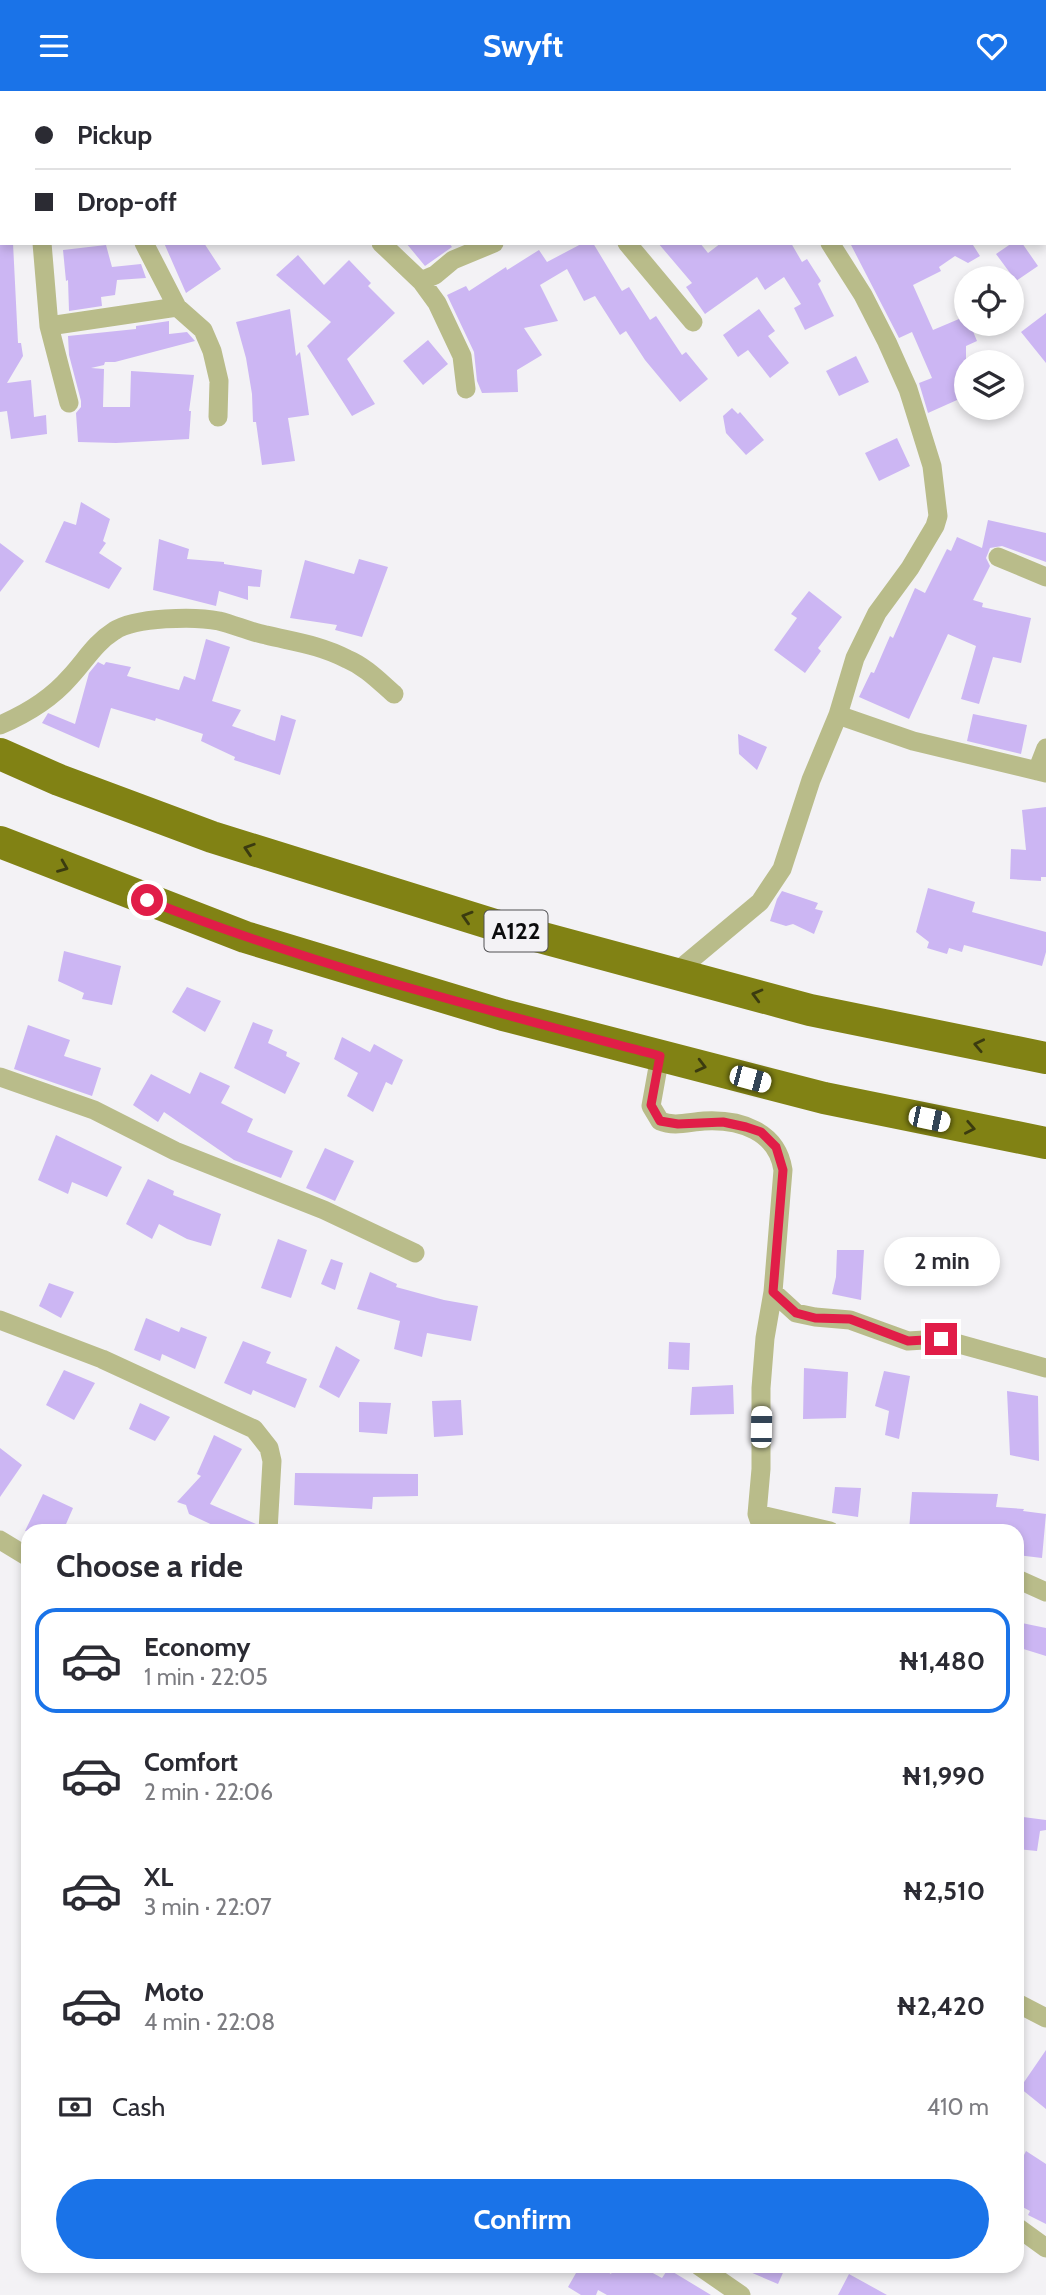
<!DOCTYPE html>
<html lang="en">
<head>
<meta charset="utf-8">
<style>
  :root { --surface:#fff; --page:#f7f7f7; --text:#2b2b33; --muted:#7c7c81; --line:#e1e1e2; --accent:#1a73e8 }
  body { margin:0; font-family:Cabin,sans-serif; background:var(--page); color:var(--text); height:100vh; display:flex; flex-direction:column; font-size:26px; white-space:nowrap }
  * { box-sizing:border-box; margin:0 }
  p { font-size:23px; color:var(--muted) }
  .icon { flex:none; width:38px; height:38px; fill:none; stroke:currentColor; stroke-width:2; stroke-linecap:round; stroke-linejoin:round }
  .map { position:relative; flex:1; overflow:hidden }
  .side { position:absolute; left:21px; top:1433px; width:1003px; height:749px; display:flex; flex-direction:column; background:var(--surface); border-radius:21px; box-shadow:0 4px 10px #0003 }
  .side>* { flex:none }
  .banner { position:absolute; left:0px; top:0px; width:1046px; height:154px; box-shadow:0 4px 10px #0003; display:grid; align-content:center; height:154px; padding:0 35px; background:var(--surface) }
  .tools { position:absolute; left:954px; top:175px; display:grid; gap:14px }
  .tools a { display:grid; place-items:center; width:70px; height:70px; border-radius:50%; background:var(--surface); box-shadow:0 4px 10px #0003; font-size:35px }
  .end { position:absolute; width:32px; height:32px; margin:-16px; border:9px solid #e11d48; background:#fff; box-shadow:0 0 0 4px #fff }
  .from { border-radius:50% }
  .bubble { position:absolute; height:49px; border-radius:24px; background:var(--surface); box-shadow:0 4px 10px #0003; font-size:23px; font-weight:800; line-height:49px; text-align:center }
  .car { position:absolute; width:21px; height:42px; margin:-21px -10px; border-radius:9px; box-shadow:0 0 5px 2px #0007; background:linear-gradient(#fff 24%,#345 0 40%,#fff 0 76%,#345 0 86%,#fff 0) }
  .banner b { display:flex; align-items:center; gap:24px; height:66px; font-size:26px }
  .banner b+b { border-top:2px solid var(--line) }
  .banner i { width:18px; height:18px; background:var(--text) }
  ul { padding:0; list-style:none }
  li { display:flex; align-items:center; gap:21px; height:105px; margin:0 14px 10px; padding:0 21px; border:4px solid transparent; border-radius:21px }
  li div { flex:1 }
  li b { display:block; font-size:26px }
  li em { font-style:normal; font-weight:800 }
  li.on { border-color:var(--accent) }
  li>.icon { width:63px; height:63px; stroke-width:1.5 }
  h2 { padding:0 35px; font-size:32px; line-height:84px }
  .pay { display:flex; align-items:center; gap:18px; height:77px; padding:0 35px; font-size:26px }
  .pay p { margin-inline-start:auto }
  .cta { display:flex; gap:14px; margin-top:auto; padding:14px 35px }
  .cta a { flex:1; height:80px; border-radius:42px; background:var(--accent); color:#fff; font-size:28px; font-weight:800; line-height:80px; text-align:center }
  header { display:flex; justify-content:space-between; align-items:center; height:91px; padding:0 35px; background:var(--accent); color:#fff; font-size:32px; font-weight:800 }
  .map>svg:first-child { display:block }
  .building { fill:#ccb6f3 }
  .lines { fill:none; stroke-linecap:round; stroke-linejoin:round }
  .minor { stroke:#b9bc8a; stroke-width:19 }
  .trunk { stroke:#818214; stroke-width:32 }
  .oneway { stroke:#3b3b10 }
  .route { stroke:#e11d48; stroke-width:9 }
  .labels { text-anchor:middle; stroke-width:6; stroke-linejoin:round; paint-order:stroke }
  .shield { fill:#f3f2f5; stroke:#515153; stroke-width:2 }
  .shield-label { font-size:24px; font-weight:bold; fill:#0c0c0d }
</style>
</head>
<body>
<header><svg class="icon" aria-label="menu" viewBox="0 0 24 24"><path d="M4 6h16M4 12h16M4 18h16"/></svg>Swyft<svg class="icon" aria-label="heart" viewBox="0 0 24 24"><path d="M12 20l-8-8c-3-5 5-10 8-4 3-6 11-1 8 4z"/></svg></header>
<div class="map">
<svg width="1046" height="2204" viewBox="0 0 1046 2204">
  <rect width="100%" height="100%" fill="#f3f2f5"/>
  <path class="building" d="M 0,152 L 13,152 L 18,252 L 21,252 L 23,265 L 7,292 L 31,289 L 34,326 L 46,324 L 47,343 L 11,348 L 7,320 L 0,321 Z
    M 164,152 L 204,152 L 221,178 L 186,202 Z
    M 406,152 L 449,152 L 452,156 L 425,175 Z
    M 583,152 L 593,152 L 622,200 L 629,196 L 650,229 L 656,225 L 682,264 L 686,261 L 708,288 L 680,311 L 645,269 L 626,240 L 620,244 L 595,205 L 584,210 L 567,178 L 540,194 L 558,230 L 524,237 L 542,264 L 517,279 L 518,301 L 482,302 L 477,290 L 474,261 L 447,204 L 466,195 L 469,200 L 506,176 L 507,179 L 539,159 L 547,171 Z
    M 658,152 L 700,152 L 708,162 L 721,152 L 791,152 L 802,171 L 807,168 L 821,190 L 818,193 L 834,225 L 805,239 L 794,217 L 801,213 L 784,186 L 765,199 L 757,186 L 705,223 L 686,196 L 692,192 Z
    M 850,152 L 976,152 L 973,154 L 980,165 L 968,172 L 955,165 L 939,176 L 941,180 L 913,194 L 933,239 L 966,225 L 966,233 L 970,233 L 977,250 L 966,255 L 966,305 L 928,322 L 919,292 L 932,287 L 912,241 L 899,247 Z
    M 1012,152 L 1022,152 L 1038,175 L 1016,190 L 996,163 Z
    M 106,154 L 112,176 L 141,173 L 146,187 L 117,189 L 115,204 L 101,206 L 102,215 L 69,220 L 68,189 L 66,190 L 63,159 Z
    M 298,164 L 324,194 L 349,169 L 371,192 L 368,195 L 395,222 L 347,268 L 375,313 L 352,325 L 307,255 L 331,231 L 276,184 Z
    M 290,218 L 296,265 L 300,261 L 309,324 L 288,327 L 295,370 L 262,374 L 256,331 L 253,331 L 252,303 L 246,267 L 236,231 Z
    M 759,218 L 775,240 L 768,245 L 789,272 L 770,287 L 748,259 L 738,266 L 723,244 Z
    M 1046,222 L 1046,272 L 1021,241 Z
    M 169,230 L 169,243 L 187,241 L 195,250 L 115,271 L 105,271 L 104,274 L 91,277 L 104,278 L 103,316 L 130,316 L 131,280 L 194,284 L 189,320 L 191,320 L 189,348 L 116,352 L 78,351 L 76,322 L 81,316 L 81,310 L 69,264 L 68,245 L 136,238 L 136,235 Z
    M 428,249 L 448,273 L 423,294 L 403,270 Z
    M 856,265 L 869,291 L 839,305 L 826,280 Z
    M 732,317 L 738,323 L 740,321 L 764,349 L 746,364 L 726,342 L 723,325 Z
    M 897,347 L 910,375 L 879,390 L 865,362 Z
    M 81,411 L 110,428 L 103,450 L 106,452 L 99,462 L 122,477 L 109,498 L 45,471 L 64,430 L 76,434 Z
    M 988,429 L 1046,442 L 1046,471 L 1002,455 L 990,457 L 986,467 L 990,475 L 973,509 L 983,512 L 982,516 L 1031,527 L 1021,572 L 993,566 L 979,613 L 961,608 L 976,555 L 948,543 L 909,628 L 859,606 L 871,581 L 874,582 L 890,545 L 893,547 L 915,497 L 925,502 L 947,458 L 951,460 L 957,446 L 982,457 Z
    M 159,448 L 189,458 L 187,468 L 224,471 L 224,473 L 262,479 L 260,496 L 248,495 L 248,509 L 219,500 L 216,515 L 153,499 Z
    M 0,452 L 24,470 L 0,501 Z
    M 359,468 L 388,476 L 362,546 L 335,539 L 337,534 L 290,527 L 305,469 L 354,483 Z
    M 809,500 L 842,526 L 818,557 L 821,560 L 805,582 L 774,559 L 797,527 L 791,523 Z
    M 206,548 L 230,556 L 212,610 L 241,619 L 232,635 L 275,650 L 281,624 L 296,629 L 280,684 L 234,669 L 235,666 L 201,650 L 203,643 L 156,627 L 155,630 L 111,617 L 99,657 L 42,632 L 48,622 L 75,633 L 89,582 L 98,571 L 104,574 L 106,571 L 131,576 L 127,585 L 179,599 L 184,585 L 195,589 Z
    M 973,623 L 1027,634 L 1021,663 L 967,650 Z
    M 738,643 L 767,656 L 757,679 L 739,663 Z
    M 1046,716 L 1046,786 L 1041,786 L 1041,790 L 1010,788 L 1011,758 L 1026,759 L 1022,719 Z
    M 928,797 L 975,811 L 972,821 L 1046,841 L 1046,861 L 1042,875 L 964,854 L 962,861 L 949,857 L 947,863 L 927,857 L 929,851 L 916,841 Z
    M 782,800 L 818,812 L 815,818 L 823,820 L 814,843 L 793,833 L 786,835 L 770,830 L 777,808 Z
    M 64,860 L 121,875 L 112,914 L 82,908 L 84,902 L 58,890 Z
    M 187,896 L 221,910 L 205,941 L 172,921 Z
    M 253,931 L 273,939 L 268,952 L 287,961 L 286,965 L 300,972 L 285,1003 L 234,977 Z
    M 28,934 L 70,949 L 64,965 L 101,977 L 92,1005 L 14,978 Z
    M 342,946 L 370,961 L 374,953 L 403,969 L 392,994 L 386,991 L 373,1021 L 347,1005 L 358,982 L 334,968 Z
    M 200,981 L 230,995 L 221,1012 L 253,1028 L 247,1041 L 293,1060 L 281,1087 L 234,1069 L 164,1021 L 158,1031 L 133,1014 L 151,983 L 190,1003 Z
    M 56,1044 L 122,1076 L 107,1106 L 72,1091 L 68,1103 L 38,1089 Z
    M 325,1057 L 354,1070 L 335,1110 L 306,1097 Z
    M 148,1088 L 174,1100 L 173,1104 L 221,1123 L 211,1155 L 187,1148 L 159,1133 L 152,1148 L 126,1133 Z
    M 278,1148 L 307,1159 L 291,1207 L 261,1197 Z
    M 837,1159 L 864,1159 L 861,1209 L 832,1203 L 836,1186 Z
    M 331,1168 L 343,1172 L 335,1199 L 321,1193 Z
    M 370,1181 L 397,1193 L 396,1196 L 444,1209 L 478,1215 L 471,1250 L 427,1242 L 422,1266 L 394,1258 L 400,1230 L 357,1218 Z
    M 49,1192 L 74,1201 L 61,1227 L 39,1215 Z
    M 146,1227 L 179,1241 L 181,1236 L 207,1246 L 195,1278 L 162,1263 L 160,1270 L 134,1259 Z
    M 243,1250 L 271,1261 L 266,1272 L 307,1288 L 295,1317 L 253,1299 L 251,1304 L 224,1292 Z
    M 669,1251 L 690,1252 L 689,1279 L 668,1278 Z
    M 336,1255 L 360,1269 L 339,1307 L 319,1296 Z
    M 804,1277 L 848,1281 L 846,1327 L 803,1328 Z
    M 64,1279 L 95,1292 L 74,1329 L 46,1314 Z
    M 884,1280 L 910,1285 L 899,1348 L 885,1344 L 889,1320 L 875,1315 Z
    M 733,1294 L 734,1323 L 690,1324 L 692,1296 Z
    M 1007,1300 L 1038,1305 L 1039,1370 L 1010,1364 Z
    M 461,1309 L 463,1344 L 434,1346 L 432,1310 Z
    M 359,1311 L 391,1312 L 387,1343 L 359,1341 Z
    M 140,1312 L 170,1326 L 155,1350 L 129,1338 Z
    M 214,1344 L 242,1358 L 210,1413 L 256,1433 L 256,1440 L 230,1440 L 219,1437 L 189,1423 L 186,1414 L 177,1411 L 201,1385 L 197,1383 Z
    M 0,1357 L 22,1374 L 0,1406 Z
    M 295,1382 L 418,1383 L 418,1405 L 373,1406 L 372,1418 L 294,1414 Z
    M 835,1396 L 861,1397 L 858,1426 L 832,1422 Z
    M 912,1401 L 998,1403 L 996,1416 L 1024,1418 L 1023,1420 L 1046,1423 L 1042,1467 L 1017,1464 L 1017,1440 L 909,1440 Z
    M 43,1403 L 73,1417 L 63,1440 L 25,1440 Z
    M 1017,1531 L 1046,1537 L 1046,1565 L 1017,1556 Z
    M 1023,1726 L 1046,1729 L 1046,1739 L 1040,1740 L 1037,1760 L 1017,1758 L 1017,1730 L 1022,1730 Z
    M 1046,1959 L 1046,2018 L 1020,1997 Z
    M 1017,2059 L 1024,2064 L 1026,2060 L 1046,2073 L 1046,2133 L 1028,2124 L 1030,2120 L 1017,2113 Z
    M 580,2175 L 599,2175 L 611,2183 L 615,2175 L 640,2175 L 662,2187 L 668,2178 L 711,2204 L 607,2204 L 598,2199 L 596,2204 L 581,2204 L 568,2196 Z
    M 736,2175 L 786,2175 L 778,2193 Z
    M 849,2183 L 887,2204 L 838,2204 Z"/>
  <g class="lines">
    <path class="minor" d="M 47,0 L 49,2
      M 219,0 L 220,2
      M 489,0 L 490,2
      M 727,0 L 728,2
      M 42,152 L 49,235 L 69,312
      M 144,152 L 177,216 L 203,239 L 212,260 L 219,290 L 218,326
      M 381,152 L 421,190 L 437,212 L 462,265 L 466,298
      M 627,152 L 693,231
      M 421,190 L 435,184 L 453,169 L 494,152
      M 49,235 L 177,216
      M 998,466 L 1046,486
      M 838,624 L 913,650 L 1046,682
      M 0,634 C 26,623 51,608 70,586 C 85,570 95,552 114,540 C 135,526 195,525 219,530 C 235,534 250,541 266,544 C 295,551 320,554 347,568 C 366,576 379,590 394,603
      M 1037,680 L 1046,657
      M 675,882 L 760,811 L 782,778 L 811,689 L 838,624 L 855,567 L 877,522 L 910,477 L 935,435 L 938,425 L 932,375 L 908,298 L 887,251 L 863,204 L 830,152
      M 660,965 L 651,1015 L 660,1030 C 674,1036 689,1031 704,1030 C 740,1028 777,1040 783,1079 L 773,1201 L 765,1247 L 761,1297 L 761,1378 L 757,1423 L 763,1440
      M 0,986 L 94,1019 L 175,1060 L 324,1119 L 415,1162
      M 773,1201 L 796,1222 L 815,1226 L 850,1229 L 908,1250 L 941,1248 L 1046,1277
      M 0,1229 L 102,1268 L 254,1338 L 269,1357 L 272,1370 L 268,1440
      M 757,1423 L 830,1440
      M 0,1449 L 28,1466
      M 1017,1488 L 1046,1501
      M 1017,1912 L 1046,1927
      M 1017,2136 L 1046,2157
      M 699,2175 L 741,2204"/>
    <path class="trunk" d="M 0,663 L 59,689 L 212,746 L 495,834 L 810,919 L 1046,967
      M 0,751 L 245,846 L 503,924 L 824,1007 L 1046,1052"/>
  </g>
  <defs><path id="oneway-chevron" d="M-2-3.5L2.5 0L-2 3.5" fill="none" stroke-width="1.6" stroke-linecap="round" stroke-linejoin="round" transform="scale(1.75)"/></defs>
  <g class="oneway">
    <use href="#oneway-chevron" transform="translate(249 758) rotate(-162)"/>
    <use href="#oneway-chevron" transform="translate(63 776) rotate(22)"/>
    <use href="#oneway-chevron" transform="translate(467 826) rotate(-163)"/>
    <use href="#oneway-chevron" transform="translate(757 904) rotate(-165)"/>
    <use href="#oneway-chevron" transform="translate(979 954) rotate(-168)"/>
    <use href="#oneway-chevron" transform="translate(701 975) rotate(14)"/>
    <use href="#oneway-chevron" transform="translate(970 1037) rotate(11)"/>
  </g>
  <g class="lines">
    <path class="route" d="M 147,809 C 313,875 487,919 660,965 L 651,1014 L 660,1030 L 678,1033 L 723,1031 L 746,1036 L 761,1041 L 776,1056 L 783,1079 L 773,1201 L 796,1222 L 815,1227 L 850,1228 L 908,1250 L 941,1248"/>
  </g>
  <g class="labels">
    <rect class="shield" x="484.5" y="819.5" width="63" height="41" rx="5"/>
    <g class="shield-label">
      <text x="516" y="848">A122</text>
    </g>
  </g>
</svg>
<div class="tools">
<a><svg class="icon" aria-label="locate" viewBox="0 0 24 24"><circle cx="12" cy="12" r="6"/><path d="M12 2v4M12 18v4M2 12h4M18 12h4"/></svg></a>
<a><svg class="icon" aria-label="layers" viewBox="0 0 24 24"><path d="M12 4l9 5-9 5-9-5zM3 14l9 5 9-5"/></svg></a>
</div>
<i class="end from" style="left:147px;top:809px"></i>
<i class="end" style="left:941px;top:1248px"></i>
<div class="bubble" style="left:884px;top:1146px;width:116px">2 min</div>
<i class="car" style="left:750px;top:988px;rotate:105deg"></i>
<i class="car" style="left:929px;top:1028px;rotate:102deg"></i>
<i class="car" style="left:761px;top:1336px;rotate:1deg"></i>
<div class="banner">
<b><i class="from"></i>Pickup</b>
<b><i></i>Drop-off</b>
</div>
<section class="side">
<h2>Choose a ride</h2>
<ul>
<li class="on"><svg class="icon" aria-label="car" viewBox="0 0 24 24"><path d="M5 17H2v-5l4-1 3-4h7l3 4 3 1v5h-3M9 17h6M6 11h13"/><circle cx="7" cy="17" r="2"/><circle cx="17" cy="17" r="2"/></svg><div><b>Economy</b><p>1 min · 22:05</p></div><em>₦1,480</em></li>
<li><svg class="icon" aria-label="car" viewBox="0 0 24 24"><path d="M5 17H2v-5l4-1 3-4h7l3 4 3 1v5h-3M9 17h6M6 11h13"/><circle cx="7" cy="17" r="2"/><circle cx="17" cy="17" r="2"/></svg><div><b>Comfort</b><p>2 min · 22:06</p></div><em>₦1,990</em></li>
<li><svg class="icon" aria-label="car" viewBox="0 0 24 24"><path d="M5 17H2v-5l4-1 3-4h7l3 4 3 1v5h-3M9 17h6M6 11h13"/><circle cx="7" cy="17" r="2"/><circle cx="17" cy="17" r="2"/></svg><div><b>XL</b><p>3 min · 22:07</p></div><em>₦2,510</em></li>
<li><svg class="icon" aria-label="car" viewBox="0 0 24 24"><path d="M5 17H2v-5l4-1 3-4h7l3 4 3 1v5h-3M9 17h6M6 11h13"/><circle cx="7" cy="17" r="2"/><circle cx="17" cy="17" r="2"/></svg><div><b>Moto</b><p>4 min · 22:08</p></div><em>₦2,420</em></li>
</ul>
<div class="pay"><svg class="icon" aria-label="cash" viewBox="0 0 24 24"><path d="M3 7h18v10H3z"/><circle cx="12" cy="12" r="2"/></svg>Cash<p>410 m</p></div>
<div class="cta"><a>Confirm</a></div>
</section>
</div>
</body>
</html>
